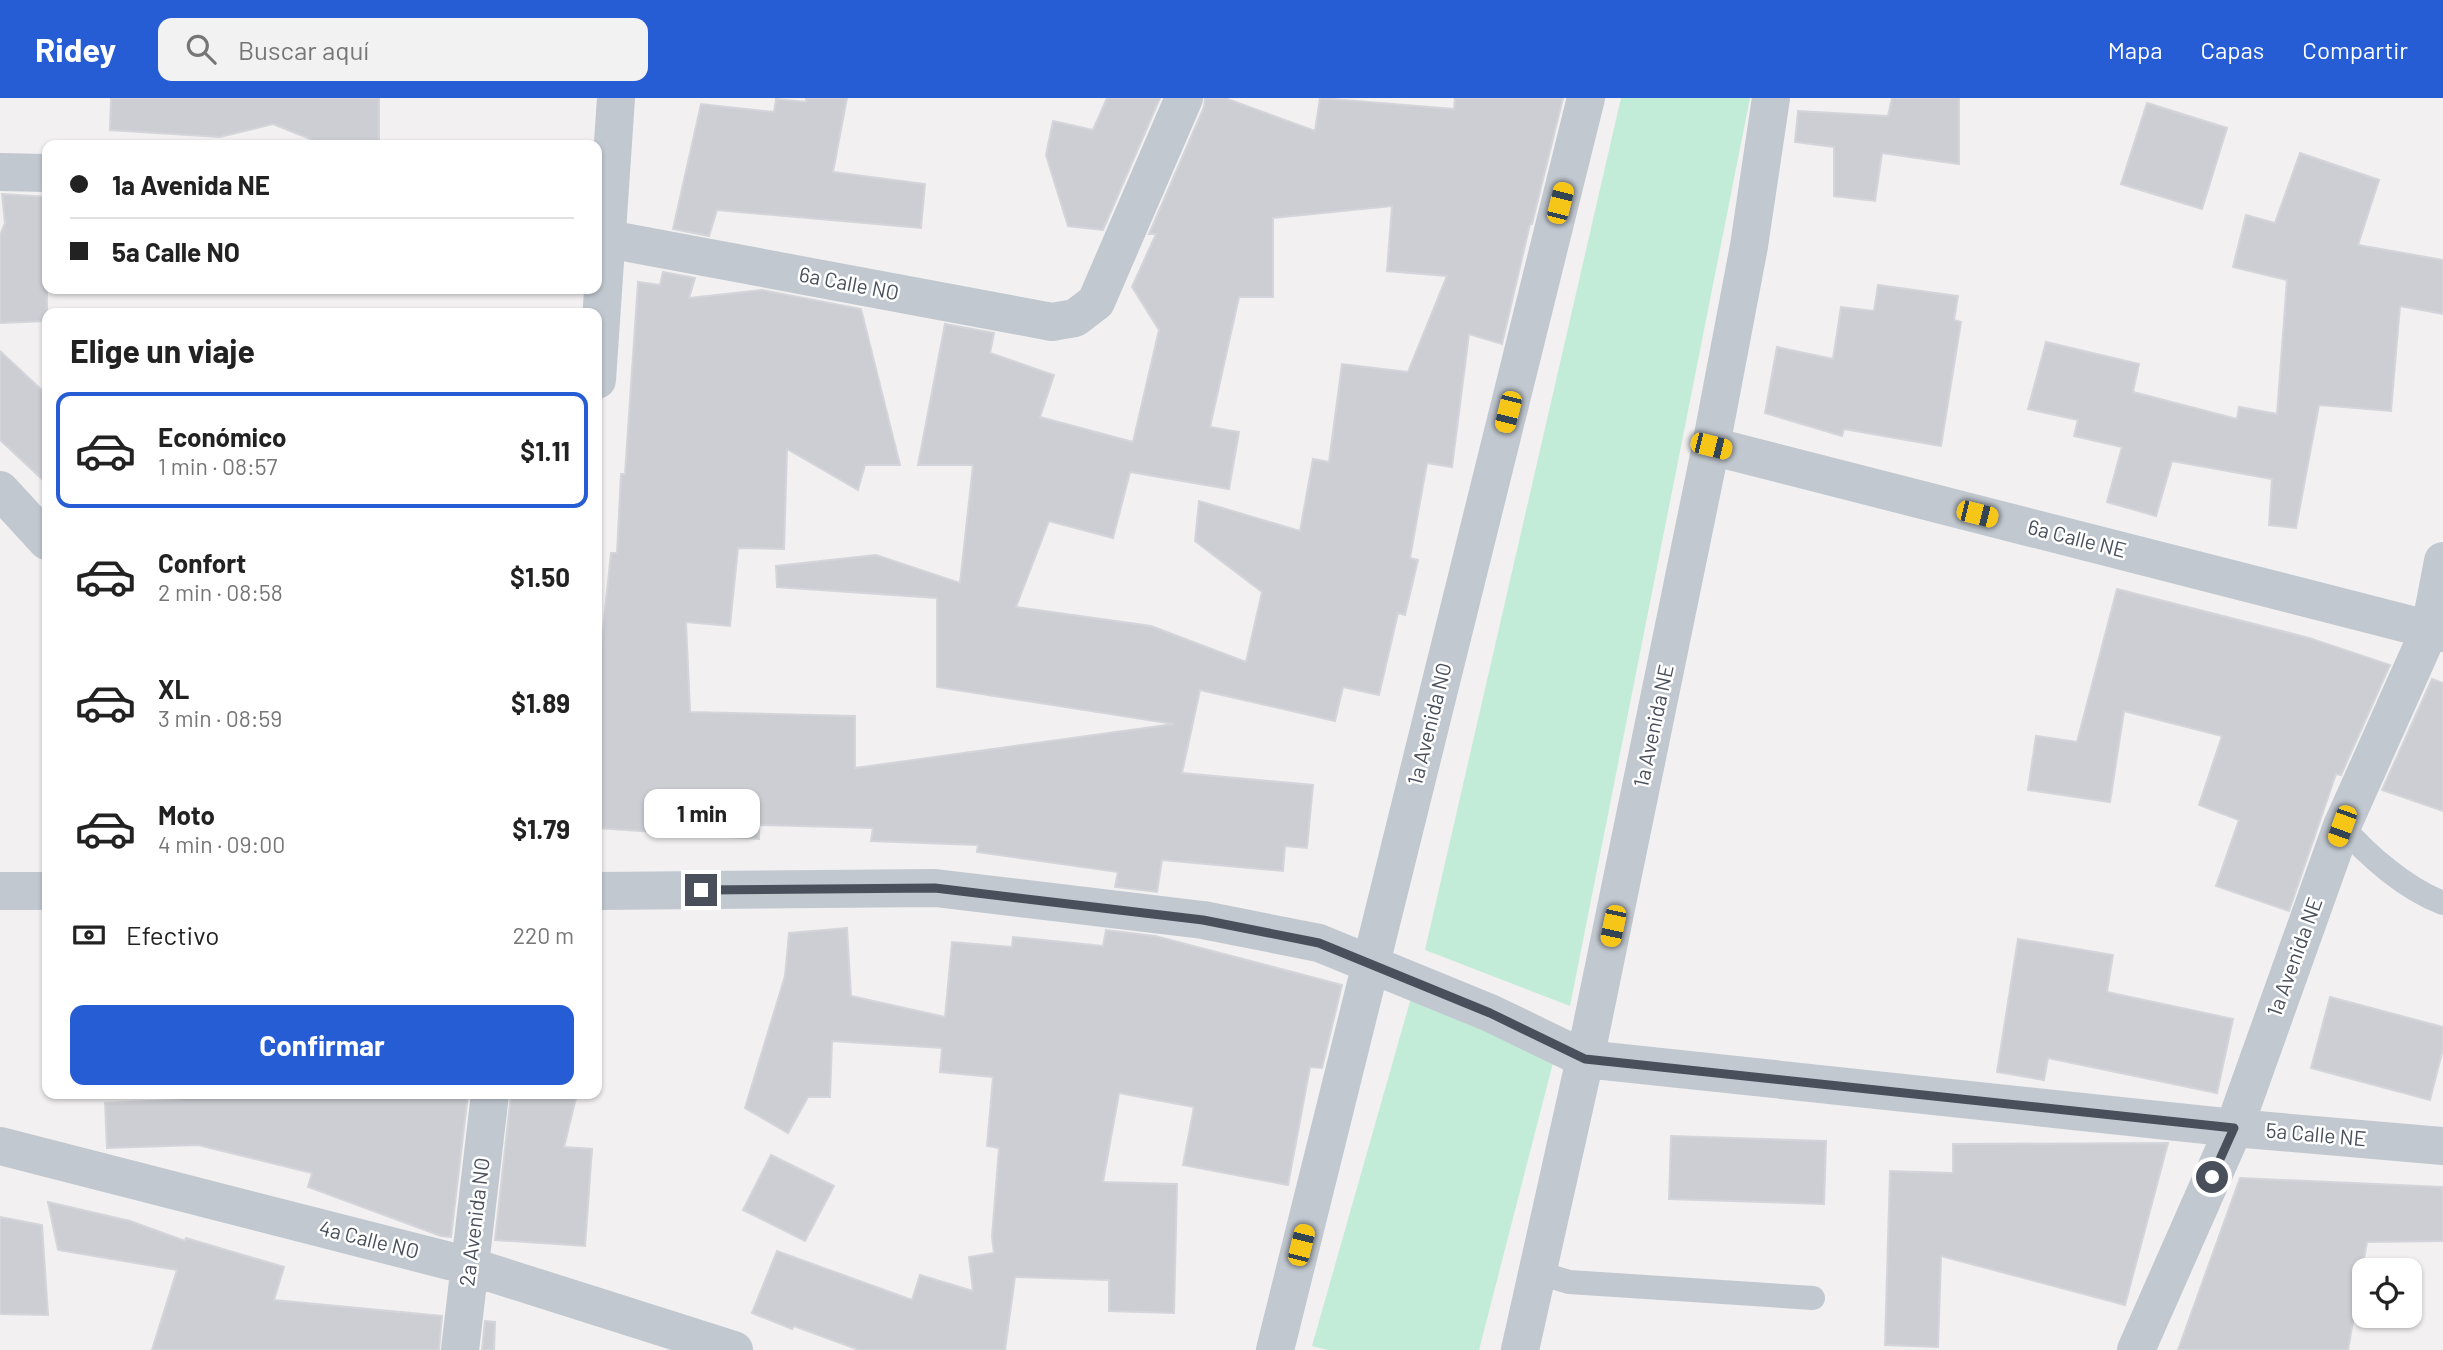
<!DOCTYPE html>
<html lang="es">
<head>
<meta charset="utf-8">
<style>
  :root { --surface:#fff; --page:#f2f2f2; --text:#222; --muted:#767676; --line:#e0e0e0; --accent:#275dd4 }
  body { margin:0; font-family:Barlow,sans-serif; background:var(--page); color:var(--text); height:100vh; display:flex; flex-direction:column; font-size:26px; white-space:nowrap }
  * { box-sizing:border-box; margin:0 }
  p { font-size:23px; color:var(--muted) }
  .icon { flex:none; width:38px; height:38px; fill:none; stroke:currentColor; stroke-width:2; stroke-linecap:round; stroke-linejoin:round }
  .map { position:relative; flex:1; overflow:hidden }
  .drawer { position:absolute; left:42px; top:210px; width:560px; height:791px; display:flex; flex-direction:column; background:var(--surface); border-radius:14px; box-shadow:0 2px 5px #0004 }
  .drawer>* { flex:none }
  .banner { position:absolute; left:42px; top:42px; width:560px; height:154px; border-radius:14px; box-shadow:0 2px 5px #0004; display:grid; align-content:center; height:154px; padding:0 28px; background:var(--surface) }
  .buttons { position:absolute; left:2352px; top:1160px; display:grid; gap:14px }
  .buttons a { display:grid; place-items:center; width:70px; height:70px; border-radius:14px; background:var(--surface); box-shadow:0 2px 5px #0004; font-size:35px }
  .end { position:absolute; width:32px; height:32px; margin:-16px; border:9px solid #49505c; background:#fff; box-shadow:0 0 0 4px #fff }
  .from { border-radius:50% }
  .bubble { position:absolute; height:49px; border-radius:14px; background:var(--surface); box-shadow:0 2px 5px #0004; font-size:23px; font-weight:700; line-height:49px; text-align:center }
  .car { position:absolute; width:21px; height:42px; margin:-21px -10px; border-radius:9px; box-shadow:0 0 5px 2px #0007; background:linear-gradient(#f5c518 24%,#345 0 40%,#f5c518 0 76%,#345 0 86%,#f5c518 0) }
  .banner b { display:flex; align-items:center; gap:24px; height:66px; font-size:26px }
  .banner b+b { border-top:2px solid var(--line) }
  .banner i { width:18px; height:18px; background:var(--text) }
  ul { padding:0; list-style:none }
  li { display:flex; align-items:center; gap:21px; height:116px; margin:0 14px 10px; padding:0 14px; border:4px solid transparent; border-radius:14px }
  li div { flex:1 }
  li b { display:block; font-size:26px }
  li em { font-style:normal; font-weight:700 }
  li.current { border-color:var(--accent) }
  li>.icon { width:63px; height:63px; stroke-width:1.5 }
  h2 { padding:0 28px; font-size:32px; line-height:84px }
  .pay { display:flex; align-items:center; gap:18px; height:77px; padding:0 28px; font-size:26px }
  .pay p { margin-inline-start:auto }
  .button { display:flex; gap:14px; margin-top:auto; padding:14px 28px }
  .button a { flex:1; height:80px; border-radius:14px; background:var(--accent); color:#fff; font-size:28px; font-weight:700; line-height:80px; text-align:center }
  header { display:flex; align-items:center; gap:42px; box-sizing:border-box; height:98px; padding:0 35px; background:var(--accent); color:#fff }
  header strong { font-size:33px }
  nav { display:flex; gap:38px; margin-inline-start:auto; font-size:24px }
  .search { width:490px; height:63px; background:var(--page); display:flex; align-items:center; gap:18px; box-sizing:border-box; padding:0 24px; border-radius:14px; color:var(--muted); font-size:26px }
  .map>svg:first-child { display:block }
  .green { fill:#c2ecd7 }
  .building { fill:#cdced4; stroke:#d4d5da; stroke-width:2; fill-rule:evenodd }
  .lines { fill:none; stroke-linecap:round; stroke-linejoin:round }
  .lane { stroke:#c1c8d0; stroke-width:24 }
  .street { stroke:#c1c8d0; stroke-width:38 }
  .route { stroke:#49505c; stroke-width:9 }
  .labels { text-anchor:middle; stroke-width:5; stroke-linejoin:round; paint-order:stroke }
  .street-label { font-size:21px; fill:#49505c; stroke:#fff }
</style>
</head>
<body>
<header>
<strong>Ridey</strong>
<div class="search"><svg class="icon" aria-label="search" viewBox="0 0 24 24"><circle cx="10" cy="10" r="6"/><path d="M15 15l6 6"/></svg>Buscar aquí</div>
<nav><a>Mapa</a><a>Capas</a><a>Compartir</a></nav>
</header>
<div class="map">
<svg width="2443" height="1252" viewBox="0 0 2443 1252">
  <rect width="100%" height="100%" fill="#f2f0f0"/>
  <path class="green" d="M 1621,0 L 1750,0 L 1570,908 L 1425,852 Z
    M 1411,900 L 1555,957 L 1479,1252 L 1328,1252 L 1312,1248 Z"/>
  <path class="building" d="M 111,0 L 379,0 L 379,47 L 325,47 L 273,26 L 220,39 L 110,32 Z
    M 806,0 L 847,0 L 833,74 L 925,86 L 921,130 L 717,112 L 709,138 L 673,131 L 701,6 L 774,14 L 776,1 L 806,4 Z
    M 1107,0 L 1160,0 L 1103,132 L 1068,128 L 1046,57 L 1053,23 L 1093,32 Z
    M 1205,0 L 1225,0 L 1315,33 L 1320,0 L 1454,11 L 1455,0 L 1563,0 L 1532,126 L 1530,126 L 1502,246 L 1469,236 L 1452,369 L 1427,365 L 1410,460 L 1418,462 L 1405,517 L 1398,515 L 1379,597 L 1343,589 L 1335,623 L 1200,592 L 1182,675 L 1313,687 L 1307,750 L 1285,748 L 1283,773 L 1162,762 L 1157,794 L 1115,789 L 1118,774 L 977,754 L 978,747 L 871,743 L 873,730 L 759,727 L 759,741 L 597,730 L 597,590 L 611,455 L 617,455 L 621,376 L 625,376 L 638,184 L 660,187 L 663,174 L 695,180 L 689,200 L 762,192 L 861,211 L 900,367 L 865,367 L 858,392 L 787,351 L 784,451 L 738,450 L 730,528 L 686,524 L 690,614 L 855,618 L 855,670 L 1174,626 L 937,589 L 937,500 L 777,489 L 776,468 L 876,457 L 960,485 L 973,367 L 918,367 L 945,226 L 994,235 L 990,255 L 1054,277 L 1040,319 L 1133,344 L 1159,232 L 1132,189 L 1156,136 L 1149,136 L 1204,9 ZM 1392,108 L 1387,173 L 1447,178 L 1408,274 L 1342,266 L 1329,364 L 1313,361 L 1300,433 L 1199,403 L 1195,443 L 1262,494 L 1246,564 L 1151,528 L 1016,509 L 1049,423 L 1113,440 L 1130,374 L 1229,391 L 1239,334 L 1210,329 L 1239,199 L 1273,199 L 1273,120 Z
    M 1892,0 L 1959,0 L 1959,66 L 1882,55 L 1875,103 L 1834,98 L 1834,49 L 1795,44 L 1798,13 L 1888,18 Z
    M 2147,5 L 2227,30 L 2202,111 L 2121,86 Z
    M 2300,55 L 2379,82 L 2358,147 L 2443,162 L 2443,216 L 2400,208 L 2391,313 L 2319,307 L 2296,430 L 2269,427 L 2272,381 L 2172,363 L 2156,418 L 2107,404 L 2122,349 L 2074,338 L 2078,322 L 2028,311 L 2046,244 L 2139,266 L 2133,294 L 2237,321 L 2239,309 L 2277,316 L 2287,182 L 2233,169 L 2246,117 L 2275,125 Z
    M 2,96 L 47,99 L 47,223 L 0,225 L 0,137 L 5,125 Z
    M 1878,187 L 1958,198 L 1954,222 L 1961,224 L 1941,348 L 1844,331 L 1842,338 L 1765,315 L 1777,249 L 1833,261 L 1841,209 L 1874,213 Z
    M 0,253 L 47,297 L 47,386 L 0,342 Z
    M 2117,491 L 2309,540 L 2390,567 L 2341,677 L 2336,676 L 2289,813 L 2216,788 L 2239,722 L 2199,707 L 2222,638 L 2124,613 L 2110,704 L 2028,692 L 2036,638 L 2077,644 Z
    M 2432,581 L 2443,585 L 2443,713 L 2382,692 Z
    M 847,830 L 851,898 L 945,919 L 952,844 L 1012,849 L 1013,839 L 1103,848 L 1106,832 L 1155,838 L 1342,887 L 1322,970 L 1310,969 L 1288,1087 L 1183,1067 L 1194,1009 L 1119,995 L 1103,1084 L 1177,1086 L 1174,1215 L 1109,1213 L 1109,1182 L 1015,1179 L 1005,1252 L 859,1252 L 794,1228 L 792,1231 L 752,1215 L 777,1153 L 912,1202 L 920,1177 L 973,1193 L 969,1159 L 994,1155 L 992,1139 L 999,1050 L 987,1048 L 993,979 L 940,974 L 942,950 L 832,943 L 830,999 L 808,999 L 788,1035 L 745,1010 L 785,878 L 789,835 Z
    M 2018,841 L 2113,857 L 2107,894 L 2233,921 L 2217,995 L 2048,960 L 2044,982 L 1997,974 Z
    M 2330,899 L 2443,929 L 2443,951 L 2430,1002 L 2311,970 Z
    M 180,996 L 468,996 L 451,1139 L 441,1138 L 308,1089 L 312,1075 L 198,1047 L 107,1050 L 105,1005 L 179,1002 Z
    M 511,996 L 577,996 L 564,1049 L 592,1051 L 585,1148 L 495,1142 Z
    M 1671,1038 L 1826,1043 L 1824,1106 L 1669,1101 Z
    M 2168,1045 L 2125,1207 L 1941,1158 L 1938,1249 L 1885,1247 L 1890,1073 L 1953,1075 L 1953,1046 Z
    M 771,1057 L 834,1088 L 805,1143 L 743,1112 Z
    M 2240,1080 L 2443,1089 L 2443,1143 L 2367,1144 L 2348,1252 L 2178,1252 Z
    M 48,1104 L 130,1123 L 185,1143 L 186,1140 L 284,1169 L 274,1202 L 442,1218 L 439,1252 L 152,1252 L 177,1172 L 58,1152 Z
    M 0,1119 L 42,1127 L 48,1217 L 0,1216 Z
    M 485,1223 L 495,1224 L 494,1252 L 482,1252 Z"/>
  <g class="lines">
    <path class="lane" d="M 2342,728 C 2368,758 2406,791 2443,805
      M 1536,1174 L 1569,1184 L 1813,1200"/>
    <path class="street" d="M 0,74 L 47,75
      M 597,139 L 1052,224 L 1075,220 L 1096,204 L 1184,0
      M 597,282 L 616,0
      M 1711,348 L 2443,535
      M 0,392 L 47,443
      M 0,793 L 47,793
      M 597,793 L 935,790 L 1203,822 L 1319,845 L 1490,915 L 1585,961 L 2234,1030 L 2443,1048
      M 0,1048 L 469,1168 L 734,1252
      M 460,1252 L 490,996
      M 1275,1252 L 1586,0
      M 1520,1252 L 1585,961 L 1711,348 L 1749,148 L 1771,0
      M 2136,1252 L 2234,1030 L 2342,728 L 2430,531 L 2443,463"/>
  </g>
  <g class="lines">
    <path class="route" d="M 701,792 L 935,790 L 1203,822 L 1319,845 L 1490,915 L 1585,961 L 2234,1030 L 2212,1079"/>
  </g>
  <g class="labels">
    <g class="street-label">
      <text transform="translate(849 186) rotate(11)" y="7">6a Calle NO</text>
      <text transform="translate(2077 441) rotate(14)" y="7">6a Calle NE</text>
      <text transform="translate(1430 626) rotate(-76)" y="7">1a Avenida NO</text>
      <text transform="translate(1654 628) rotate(-78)" y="7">1a Avenida NE</text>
      <text transform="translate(2295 859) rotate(-70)" y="7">1a Avenida NE</text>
      <text transform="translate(2316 1037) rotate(5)" y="7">5a Calle NE</text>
      <text transform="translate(475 1124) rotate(-83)" y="7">2a Avenida NO</text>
      <text transform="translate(369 1142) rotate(14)" y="7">4a Calle NO</text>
    </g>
  </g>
</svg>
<div class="buttons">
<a><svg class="icon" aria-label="locate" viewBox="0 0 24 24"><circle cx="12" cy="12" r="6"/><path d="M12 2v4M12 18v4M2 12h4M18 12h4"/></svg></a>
</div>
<i class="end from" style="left:2212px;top:1079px"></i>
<i class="end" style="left:701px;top:792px"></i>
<div class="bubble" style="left:644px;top:691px;width:116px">1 min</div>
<i class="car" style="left:1560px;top:105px;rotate:14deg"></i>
<i class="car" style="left:1508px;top:314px;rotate:194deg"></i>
<i class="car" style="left:1711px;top:348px;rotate:104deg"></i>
<i class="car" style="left:1977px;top:416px;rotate:104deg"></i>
<i class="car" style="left:2342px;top:728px;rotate:200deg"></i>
<i class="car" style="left:1613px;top:828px;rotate:192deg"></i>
<i class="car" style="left:1301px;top:1147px;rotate:14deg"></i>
<div class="banner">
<b><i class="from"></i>1a Avenida NE</b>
<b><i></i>5a Calle NO</b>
</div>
<section class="drawer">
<h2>Elige un viaje</h2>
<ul>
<li class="current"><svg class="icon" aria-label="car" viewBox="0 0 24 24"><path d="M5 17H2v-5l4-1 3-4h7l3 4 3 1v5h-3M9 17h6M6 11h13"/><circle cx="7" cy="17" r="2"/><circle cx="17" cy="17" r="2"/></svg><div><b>Económico</b><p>1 min · 08:57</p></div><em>$1.11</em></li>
<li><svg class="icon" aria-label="car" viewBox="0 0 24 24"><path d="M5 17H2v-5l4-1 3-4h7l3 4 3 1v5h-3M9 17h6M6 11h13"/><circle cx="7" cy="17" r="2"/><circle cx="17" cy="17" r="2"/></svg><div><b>Confort</b><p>2 min · 08:58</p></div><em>$1.50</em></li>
<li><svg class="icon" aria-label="car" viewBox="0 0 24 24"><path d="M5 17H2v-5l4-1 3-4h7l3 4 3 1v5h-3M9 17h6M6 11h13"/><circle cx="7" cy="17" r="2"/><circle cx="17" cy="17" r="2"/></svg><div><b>XL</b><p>3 min · 08:59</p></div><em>$1.89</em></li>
<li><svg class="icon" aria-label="car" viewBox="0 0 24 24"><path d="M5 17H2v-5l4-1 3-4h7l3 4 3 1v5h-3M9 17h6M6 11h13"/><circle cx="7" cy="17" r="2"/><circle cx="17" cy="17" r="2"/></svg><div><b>Moto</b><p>4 min · 09:00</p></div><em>$1.79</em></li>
</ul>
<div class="pay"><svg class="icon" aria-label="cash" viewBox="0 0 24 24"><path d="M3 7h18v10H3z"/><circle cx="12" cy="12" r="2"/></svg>Efectivo<p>220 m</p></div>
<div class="button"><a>Confirmar</a></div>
</section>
</div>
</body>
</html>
